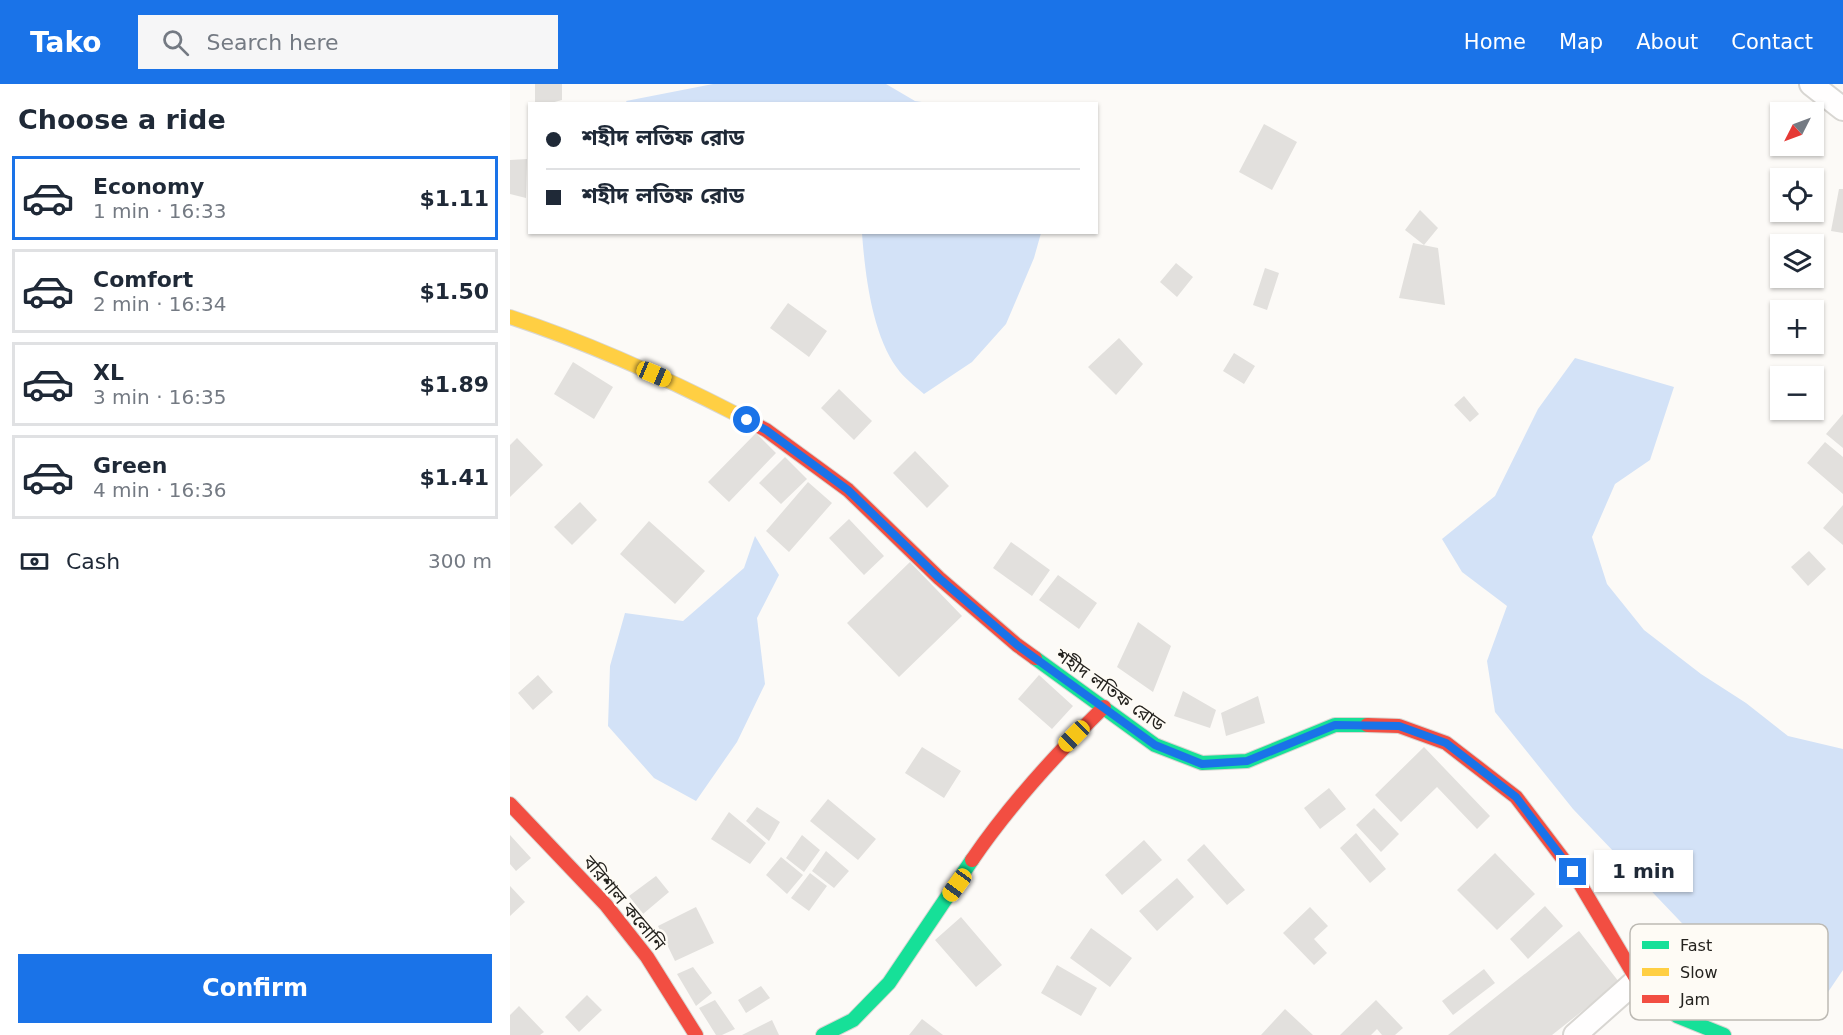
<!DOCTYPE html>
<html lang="en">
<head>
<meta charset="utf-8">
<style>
  :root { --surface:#fff; --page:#f6f6f7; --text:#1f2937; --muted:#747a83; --line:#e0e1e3; --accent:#1a73e8 }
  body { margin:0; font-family:"DejaVu Sans","Noto Sans Bengali",sans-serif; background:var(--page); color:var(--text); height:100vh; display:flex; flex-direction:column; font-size:22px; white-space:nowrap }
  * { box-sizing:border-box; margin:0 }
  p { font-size:20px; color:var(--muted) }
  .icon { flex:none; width:33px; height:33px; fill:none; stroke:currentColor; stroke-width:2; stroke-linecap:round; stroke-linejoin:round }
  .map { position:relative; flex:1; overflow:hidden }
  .side { display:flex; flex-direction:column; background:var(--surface); width:510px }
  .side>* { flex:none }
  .top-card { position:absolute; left:18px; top:18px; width:570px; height:132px; border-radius:0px; box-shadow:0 2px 4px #0004; display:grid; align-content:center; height:132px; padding:0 18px; background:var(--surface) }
  .needle { width:39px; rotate:228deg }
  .buttons { position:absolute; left:1260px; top:18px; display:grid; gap:12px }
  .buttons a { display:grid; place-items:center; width:54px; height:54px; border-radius:0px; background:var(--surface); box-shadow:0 2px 4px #0004; font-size:30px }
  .end { position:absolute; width:27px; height:27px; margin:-14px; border:8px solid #1a73e8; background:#fff; box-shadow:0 0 0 3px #fff }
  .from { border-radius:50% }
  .bubble { position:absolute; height:42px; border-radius:0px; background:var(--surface); box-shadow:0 2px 4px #0004; font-size:20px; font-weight:600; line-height:42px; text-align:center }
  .car { position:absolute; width:18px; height:36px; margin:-18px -9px; border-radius:8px; box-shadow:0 0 4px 2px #0007; background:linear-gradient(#f5c518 24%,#345 0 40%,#f5c518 0 76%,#345 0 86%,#f5c518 0) }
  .top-card b { display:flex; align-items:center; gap:21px; height:57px; font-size:22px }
  .top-card b+b { border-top:2px solid var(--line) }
  .top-card i { width:15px; height:15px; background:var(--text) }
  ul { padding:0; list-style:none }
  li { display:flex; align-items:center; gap:18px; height:84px; margin:0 12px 9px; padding:0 6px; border:3px solid var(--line); border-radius:0px }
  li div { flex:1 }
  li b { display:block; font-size:22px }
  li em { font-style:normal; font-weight:600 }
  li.on { border-color:var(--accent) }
  li>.icon { width:54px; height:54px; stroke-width:1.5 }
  h2 { padding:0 18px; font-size:27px; line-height:72px }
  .pay { display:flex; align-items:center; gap:15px; height:66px; padding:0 18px; font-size:22px }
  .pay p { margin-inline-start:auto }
  .button { display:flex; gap:12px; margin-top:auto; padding:12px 18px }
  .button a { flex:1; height:69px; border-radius:0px; background:var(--accent); color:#fff; font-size:24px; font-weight:600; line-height:69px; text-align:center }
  header { display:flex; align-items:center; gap:36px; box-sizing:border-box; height:84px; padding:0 30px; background:var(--accent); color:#fff }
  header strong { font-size:28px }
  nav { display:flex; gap:33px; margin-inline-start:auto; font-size:21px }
  .search { width:420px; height:54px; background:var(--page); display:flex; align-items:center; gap:15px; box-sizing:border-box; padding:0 21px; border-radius:0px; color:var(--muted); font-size:22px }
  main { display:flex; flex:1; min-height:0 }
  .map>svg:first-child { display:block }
  .water { fill:#d3e2f7 }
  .building { fill:#e2e0dd }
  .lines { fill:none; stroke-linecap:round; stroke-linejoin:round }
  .street-casing { stroke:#d8d6d2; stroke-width:26 }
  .fast-casing { stroke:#d8d6d2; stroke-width:16 }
  .slow-casing { stroke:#d8d6d2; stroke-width:16 }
  .jam-casing { stroke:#d8d6d2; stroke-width:16 }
  .street { stroke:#fffefe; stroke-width:22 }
  .fast { stroke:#16e098; stroke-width:14 }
  .slow { stroke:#ffcf43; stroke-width:14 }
  .jam { stroke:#f24e42; stroke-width:14 }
  .route { stroke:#1a73e8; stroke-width:8 }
  .labels { text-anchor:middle; stroke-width:5; stroke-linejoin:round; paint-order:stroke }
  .street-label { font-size:18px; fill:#24221e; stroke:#fefbf5 }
  .key { fill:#fefbf5; stroke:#bdbab4; stroke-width:1.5 }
  .key-label { font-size:16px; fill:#24221e }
</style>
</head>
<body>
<header>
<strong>Tako</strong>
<div class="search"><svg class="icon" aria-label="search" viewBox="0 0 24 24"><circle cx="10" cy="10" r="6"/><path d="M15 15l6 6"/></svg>Search here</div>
<nav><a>Home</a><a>Map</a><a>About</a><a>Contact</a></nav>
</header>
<main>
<section class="side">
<h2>Choose a ride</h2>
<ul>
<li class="on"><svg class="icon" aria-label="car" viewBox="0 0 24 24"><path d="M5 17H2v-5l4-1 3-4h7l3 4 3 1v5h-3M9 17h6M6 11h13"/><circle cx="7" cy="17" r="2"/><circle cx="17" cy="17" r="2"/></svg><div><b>Economy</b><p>1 min · 16:33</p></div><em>$1.11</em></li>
<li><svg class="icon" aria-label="car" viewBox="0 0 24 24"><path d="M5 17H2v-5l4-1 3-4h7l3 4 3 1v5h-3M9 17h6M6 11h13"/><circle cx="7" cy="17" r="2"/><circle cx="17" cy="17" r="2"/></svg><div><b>Comfort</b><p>2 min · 16:34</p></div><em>$1.50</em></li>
<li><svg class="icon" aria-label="car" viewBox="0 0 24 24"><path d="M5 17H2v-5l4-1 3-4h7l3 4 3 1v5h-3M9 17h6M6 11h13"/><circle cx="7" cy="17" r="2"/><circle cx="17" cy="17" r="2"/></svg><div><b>XL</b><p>3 min · 16:35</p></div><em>$1.89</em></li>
<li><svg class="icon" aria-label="car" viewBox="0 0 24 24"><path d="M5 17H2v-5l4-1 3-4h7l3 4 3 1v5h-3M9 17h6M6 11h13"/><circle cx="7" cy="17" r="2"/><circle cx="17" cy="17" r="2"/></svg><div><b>Green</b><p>4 min · 16:36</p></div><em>$1.41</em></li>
</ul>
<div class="pay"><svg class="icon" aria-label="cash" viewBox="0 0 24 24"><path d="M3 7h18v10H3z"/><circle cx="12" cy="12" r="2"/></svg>Cash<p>300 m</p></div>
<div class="button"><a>Confirm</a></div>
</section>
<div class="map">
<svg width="1333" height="951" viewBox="0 0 1333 951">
  <rect width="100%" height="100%" fill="#fcfaf7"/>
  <path class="water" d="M 203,0 L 376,0 L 405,17 L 419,19 L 118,20 L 116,17 Z
    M 352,149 L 352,148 L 531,149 L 524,174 L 496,240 L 462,278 L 414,310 C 405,302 394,294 387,284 C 362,250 355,190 352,149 Z
    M 1065,274 L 1164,303 L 1140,376 L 1105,400 L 1082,453 L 1097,500 L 1134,546 L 1191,590 L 1236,619 L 1278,652 L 1333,665 L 1333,886 L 1316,911 L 1262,900 L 1231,901 L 1063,725 L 985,628 L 977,577 L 997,522 L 952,488 L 932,455 L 985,412 L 1028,325 Z
    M 245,452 L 269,491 L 247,534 L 255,600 L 227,658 L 186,717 L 144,694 L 98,642 L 100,582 L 115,529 L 173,537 L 234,484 Z"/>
  <path class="building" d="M 25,0 L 52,0 L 52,16 L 37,20 L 25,20 Z
    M 754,40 L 787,58 L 762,106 L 729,88 Z
    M 17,75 L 16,114 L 0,110 L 0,76 Z
    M 1329,105 L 1333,105 L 1333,149 L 1321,147 Z
    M 910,126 L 928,144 L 914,161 L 895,146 Z
    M 903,159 L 928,164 L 935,221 L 889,214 Z
    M 666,179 L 683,193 L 667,213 L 650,198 Z
    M 755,184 L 769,189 L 757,226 L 743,221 Z
    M 278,219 L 317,247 L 299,273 L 260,244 Z
    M 609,254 L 633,280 L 606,311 L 578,283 Z
    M 724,269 L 745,282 L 734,300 L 713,287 Z
    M 63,278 L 103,303 L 84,335 L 44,310 Z
    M 329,305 L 362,337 L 344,356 L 311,324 Z
    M 954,312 L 969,330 L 960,338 L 944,321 Z
    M 1333,330 L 1333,364 L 1316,350 Z
    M 246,349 L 266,369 L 219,418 L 198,398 Z
    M 7,354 L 33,381 L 0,413 L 0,361 Z
    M 1315,358 L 1333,373 L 1333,410 L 1297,379 Z
    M 405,367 L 439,402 L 417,424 L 383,389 Z
    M 275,373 L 297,395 L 271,420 L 249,399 Z
    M 298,398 L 322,419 L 279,468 L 256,447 Z
    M 70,418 L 87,436 L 62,461 L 44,443 Z
    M 1333,421 L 1333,461 L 1313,444 Z
    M 339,435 L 374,472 L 354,491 L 319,454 Z
    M 139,437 L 195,487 L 165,520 L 110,470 Z
    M 501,458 L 540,486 L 522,512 L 483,484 Z
    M 1299,467 L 1316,485 L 1298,502 L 1281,483 Z
    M 400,478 L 452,532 L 389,593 L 337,539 Z
    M 548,491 L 587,519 L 569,545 L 529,516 Z
    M 628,538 L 661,562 L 643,608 L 607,583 Z
    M 28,591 L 43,608 L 23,626 L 8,609 Z
    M 529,591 L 563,622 L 542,645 L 508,615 Z
    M 673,607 L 706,626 L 700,644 L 664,632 Z
    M 748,612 L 755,639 L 716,652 L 711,629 Z
    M 412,663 L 451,687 L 434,714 L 395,689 Z
    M 914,663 L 980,732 L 967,745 L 927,703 L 891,738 L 865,711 Z
    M 819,704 L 836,725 L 810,745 L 794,724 Z
    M 318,715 L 366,755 L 348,776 L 300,737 Z
    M 247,723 L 270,738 L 259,757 L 236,737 Z
    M 864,724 L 889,750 L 871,768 L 846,741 Z
    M 219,728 L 256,759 L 240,780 L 201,755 Z
    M 846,749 L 876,785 L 860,799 L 830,764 Z
    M 0,751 L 21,774 L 6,787 L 0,780 Z
    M 292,751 L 310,766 L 294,788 L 276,774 Z
    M 634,756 L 652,776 L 612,811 L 595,791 Z
    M 694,760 L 735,806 L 717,821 L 677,776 Z
    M 316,767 L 339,787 L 324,804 L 302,787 Z
    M 985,769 L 1025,810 L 987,846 L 947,806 Z
    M 271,773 L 293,791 L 277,810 L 256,791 Z
    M 300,789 L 317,802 L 299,827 L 281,814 Z
    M 146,792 L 159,808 L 133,830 L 119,812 Z
    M 667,794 L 684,813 L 647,847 L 629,827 Z
    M 0,802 L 15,818 L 0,832 Z
    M 1035,822 L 1053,842 L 1018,875 L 1000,855 Z
    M 186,823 L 204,859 L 165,877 L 148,842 Z
    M 800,823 L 818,842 L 804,855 L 817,869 L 804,881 L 773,849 Z
    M 451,833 L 492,881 L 466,903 L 425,856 Z
    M 581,844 L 622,874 L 600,903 L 560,874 Z
    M 1069,847 L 1109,898 L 1042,951 L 938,951 Z
    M 547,881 L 587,904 L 571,932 L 531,909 Z
    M 183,883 L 202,909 L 186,922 L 167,890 Z
    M 974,885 L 985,899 L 943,931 L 932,917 Z
    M 251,902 L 260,914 L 236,929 L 228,916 Z
    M 77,911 L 92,926 L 69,948 L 55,933 Z
    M 205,916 L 225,945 L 212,951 L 206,951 L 189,924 Z
    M 866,916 L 893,944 L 885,951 L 872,951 L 867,945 L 861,951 L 830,951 Z
    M 9,922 L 34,948 L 30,951 L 0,951 L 0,931 Z
    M 775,925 L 803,951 L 751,951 Z
    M 412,935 L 433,951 L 399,951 Z
    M 262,936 L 269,951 L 232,951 Z"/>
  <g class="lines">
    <defs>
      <path id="street" d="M 1301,0 L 1333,25
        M 1065,951 L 1127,896"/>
      <path id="fast" d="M 525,574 L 645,661 L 692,679 L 737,677 L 825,641 L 857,641
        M 1148,914 L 1167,932 L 1214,951
        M 313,951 L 343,936 L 379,899 L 462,776"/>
      <path id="slow" d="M 0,233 C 79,259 154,293 228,331"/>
      <path id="jam" d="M 228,331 L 256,346 L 338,406 L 429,494 L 507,561 L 525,574
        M 857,641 L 889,642 L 936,659 L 1006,713 L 1063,788 L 1127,896 L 1148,914
        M 0,720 L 96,821 L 137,873 L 186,951
        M 462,776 C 501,719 545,671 594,623"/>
    </defs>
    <use href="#street" class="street-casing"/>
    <use href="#fast" class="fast-casing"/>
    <use href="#slow" class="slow-casing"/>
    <use href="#jam" class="jam-casing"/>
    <use href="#street" class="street"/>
    <use href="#fast" class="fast"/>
    <use href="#slow" class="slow"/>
    <use href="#jam" class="jam"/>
  </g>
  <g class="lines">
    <path class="route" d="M 237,336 L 256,346 L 338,406 L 429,494 L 507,561 L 645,661 L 692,680 L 737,677 L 825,641 L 889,642 L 936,659 L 1006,713 L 1063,788"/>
  </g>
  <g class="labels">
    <g class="street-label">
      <text transform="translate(600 606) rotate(35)" y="6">শহীদ লতিফ রোড</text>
      <text transform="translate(114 819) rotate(50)" y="6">বরিশাল কলোনি</text>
    </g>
  </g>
  <rect x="1120" y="840" width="198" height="96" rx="9" class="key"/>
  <rect x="1132" y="857" width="27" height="8" fill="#16e098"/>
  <rect x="1132" y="884" width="27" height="8" fill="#ffcf43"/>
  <rect x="1132" y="911" width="27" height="8" fill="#f24e42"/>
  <g class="key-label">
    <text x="1170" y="867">Fast</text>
    <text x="1170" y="894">Slow</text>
    <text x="1170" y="921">Jam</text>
  </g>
</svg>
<div class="buttons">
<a><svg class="needle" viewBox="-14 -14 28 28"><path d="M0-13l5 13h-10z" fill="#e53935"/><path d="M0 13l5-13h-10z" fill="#747a83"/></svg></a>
<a><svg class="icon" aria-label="locate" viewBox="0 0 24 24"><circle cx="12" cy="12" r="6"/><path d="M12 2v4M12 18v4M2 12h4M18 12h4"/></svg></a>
<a><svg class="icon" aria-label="layers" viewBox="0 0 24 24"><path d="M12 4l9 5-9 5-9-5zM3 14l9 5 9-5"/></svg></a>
<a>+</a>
<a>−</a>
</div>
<i class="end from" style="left:237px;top:336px"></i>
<i class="end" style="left:1063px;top:788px"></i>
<div class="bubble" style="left:1084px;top:766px;width:99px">1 min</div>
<i class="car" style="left:144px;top:290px;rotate:113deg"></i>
<i class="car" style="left:564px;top:652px;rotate:225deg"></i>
<i class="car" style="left:447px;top:801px;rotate:216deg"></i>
<div class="top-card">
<b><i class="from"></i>শহীদ লতিফ রোড</b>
<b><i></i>শহীদ লতিফ রোড</b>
</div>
</div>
</main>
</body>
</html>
